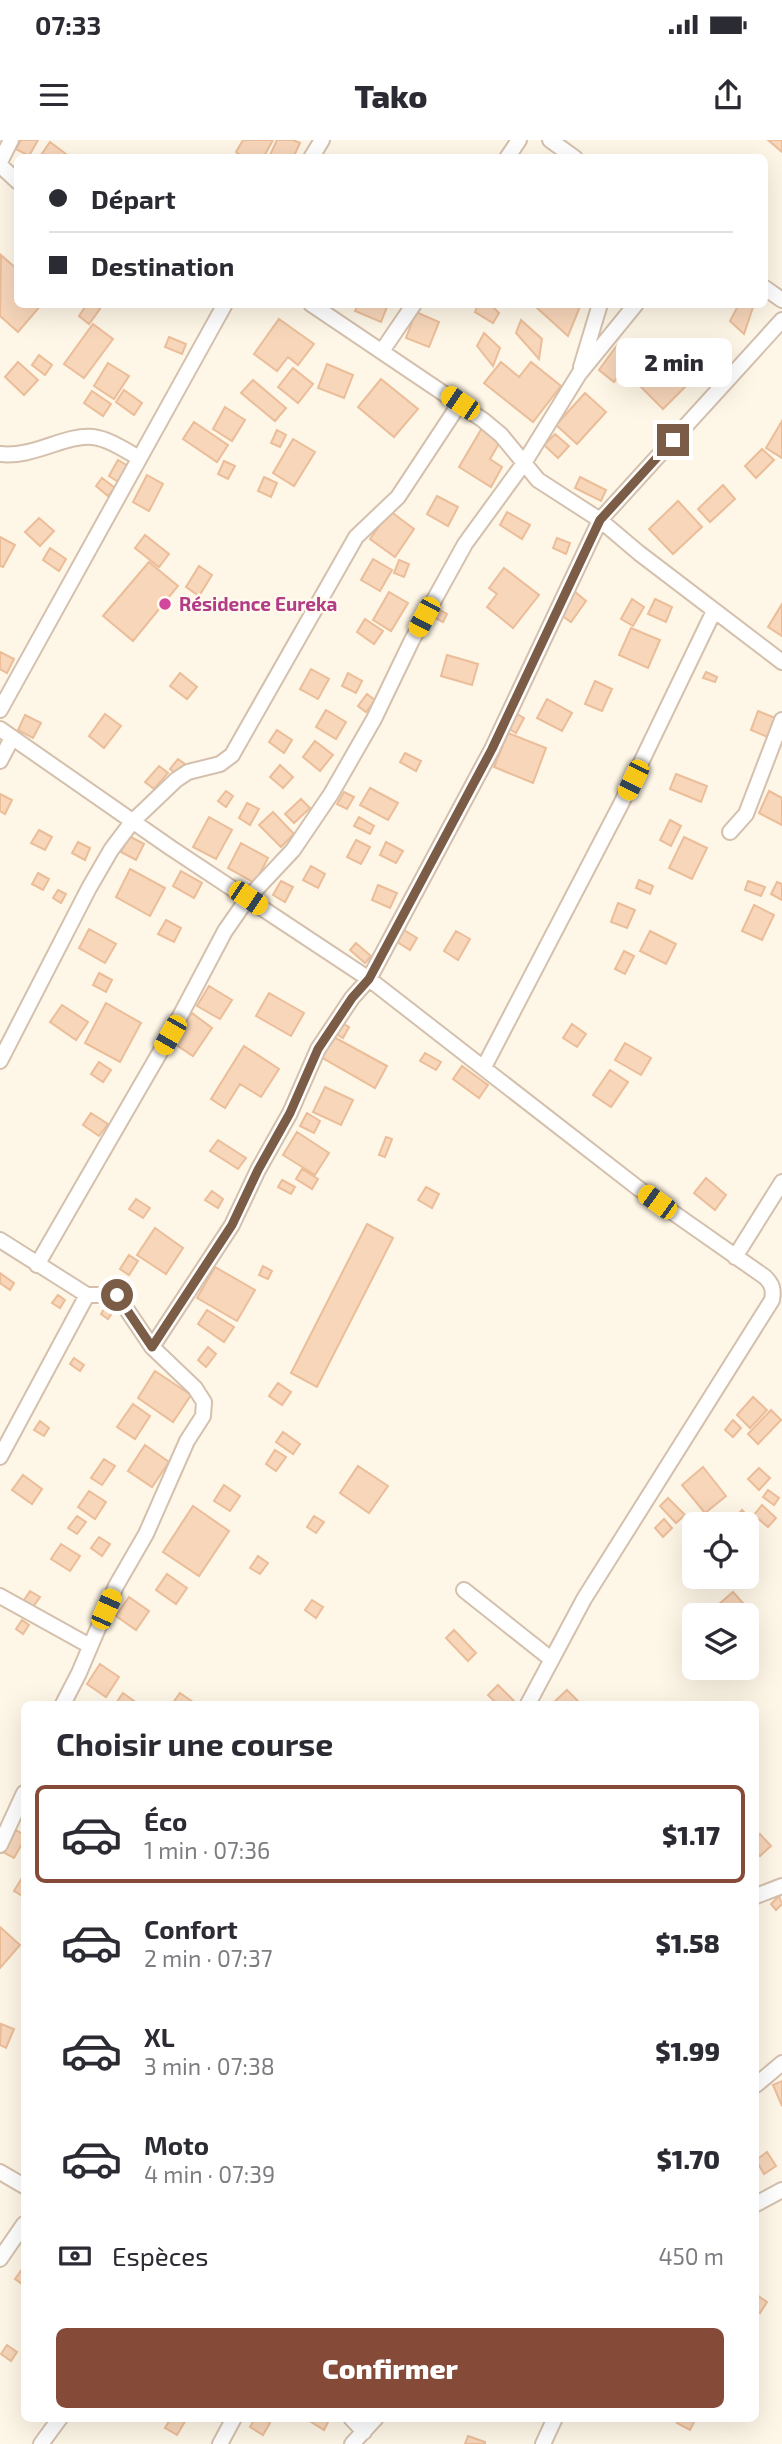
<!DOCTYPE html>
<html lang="fr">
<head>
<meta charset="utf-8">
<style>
  :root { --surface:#fff; --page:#f7f7f7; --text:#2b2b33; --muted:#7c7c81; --line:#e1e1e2; --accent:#854a38 }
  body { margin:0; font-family:"Exo 2",sans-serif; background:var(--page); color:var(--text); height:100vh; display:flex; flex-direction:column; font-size:26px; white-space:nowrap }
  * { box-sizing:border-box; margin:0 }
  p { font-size:23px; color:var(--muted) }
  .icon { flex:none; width:38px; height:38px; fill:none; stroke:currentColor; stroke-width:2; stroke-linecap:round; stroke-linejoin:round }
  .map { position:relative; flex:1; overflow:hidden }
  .panel { position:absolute; left:21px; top:1561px; width:738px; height:721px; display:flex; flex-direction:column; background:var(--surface); border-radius:10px; box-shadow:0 7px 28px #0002 }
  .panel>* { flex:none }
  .guide { position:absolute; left:14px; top:14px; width:754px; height:154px; border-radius:10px; box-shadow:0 7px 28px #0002; display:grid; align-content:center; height:154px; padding:0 35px; background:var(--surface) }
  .tools { position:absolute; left:682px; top:1372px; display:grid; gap:14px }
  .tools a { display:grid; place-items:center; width:77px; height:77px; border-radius:10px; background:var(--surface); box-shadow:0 7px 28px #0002; font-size:35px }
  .end { position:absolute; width:32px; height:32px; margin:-16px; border:9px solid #7b5c47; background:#fff; box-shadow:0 0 0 4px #fff }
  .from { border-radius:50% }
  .bubble { position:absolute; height:49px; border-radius:10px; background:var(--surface); box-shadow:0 7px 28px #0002; font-size:23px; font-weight:800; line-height:49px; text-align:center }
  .car { position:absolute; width:21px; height:42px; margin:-21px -10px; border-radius:9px; box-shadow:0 0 5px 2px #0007; background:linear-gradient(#f5c518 24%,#345 0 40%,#f5c518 0 76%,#345 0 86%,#f5c518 0) }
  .guide b { display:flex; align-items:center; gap:24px; height:66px; font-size:26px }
  .guide b+b { border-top:2px solid var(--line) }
  .guide i { width:18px; height:18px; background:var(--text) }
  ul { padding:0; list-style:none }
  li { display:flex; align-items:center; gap:21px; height:98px; margin:0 14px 10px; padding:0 21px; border:4px solid transparent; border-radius:10px }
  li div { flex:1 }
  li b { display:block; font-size:26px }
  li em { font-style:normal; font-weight:800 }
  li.on { border-color:var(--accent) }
  li>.icon { width:63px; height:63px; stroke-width:1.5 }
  h2 { padding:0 35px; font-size:32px; line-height:84px }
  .pay { display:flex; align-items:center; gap:18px; height:77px; padding:0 35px; font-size:26px }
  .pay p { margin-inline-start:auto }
  .button { display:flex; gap:14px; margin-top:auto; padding:14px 35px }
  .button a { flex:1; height:80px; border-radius:10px; background:var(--accent); color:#fff; font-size:28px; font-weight:800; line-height:80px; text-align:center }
  .status { display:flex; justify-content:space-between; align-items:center; height:49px; padding:0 35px; background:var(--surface); direction:ltr }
  .status svg { height:19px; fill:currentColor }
  header { display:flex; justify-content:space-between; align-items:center; height:91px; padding:0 35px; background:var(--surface); font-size:32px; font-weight:800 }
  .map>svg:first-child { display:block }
  .building { fill:#f7d6ba; stroke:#ebbd99; stroke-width:2 }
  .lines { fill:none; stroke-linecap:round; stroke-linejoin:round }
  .street-casing { stroke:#d4c0ad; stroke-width:18 }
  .street { stroke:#fff; stroke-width:14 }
  .route { stroke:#7b5c47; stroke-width:9 }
  .hotel-dot { fill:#d1479c; stroke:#fff9ee; stroke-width:2.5 }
  .labels { text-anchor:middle; stroke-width:5; stroke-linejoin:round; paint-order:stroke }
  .hotel-label { font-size:19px; font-weight:bold; fill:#b23c85; stroke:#fff9ee; text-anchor:start }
</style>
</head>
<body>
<div class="status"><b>07:33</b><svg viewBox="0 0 49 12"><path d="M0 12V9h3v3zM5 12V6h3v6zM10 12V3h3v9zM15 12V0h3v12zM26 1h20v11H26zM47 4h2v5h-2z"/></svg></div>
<header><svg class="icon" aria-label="menu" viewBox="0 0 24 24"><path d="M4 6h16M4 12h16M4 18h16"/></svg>Tako<svg class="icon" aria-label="share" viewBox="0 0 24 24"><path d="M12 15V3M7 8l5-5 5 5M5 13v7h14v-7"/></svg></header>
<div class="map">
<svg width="782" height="2304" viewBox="0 0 782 2304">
  <rect width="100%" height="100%" fill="#fef6e6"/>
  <path class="building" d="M 21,0 L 38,0 L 29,16 L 16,9 Z
    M 243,0 L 273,0 L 263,18 L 244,18 L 236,12 Z
    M 277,0 L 293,0 L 300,3 L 293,18 L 275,18 L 270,15 Z
    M 768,0 L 782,0 L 782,12 Z
    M 50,2 L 66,14 L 64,18 L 39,18 Z
    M 1,115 L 18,130 L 18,164 L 42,164 L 18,192 L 0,176 Z
    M 87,164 L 94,164 L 100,169 L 89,184 L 79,176 Z
    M 358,164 L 381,164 L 387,167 L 381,182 L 355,171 Z
    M 478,164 L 490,164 L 499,173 L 493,183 L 475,172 Z
    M 538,164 L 581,164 L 568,196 L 536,167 Z
    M 739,164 L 754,164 L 744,194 L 730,181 Z
    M 416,172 L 439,182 L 429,207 L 406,198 Z
    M 279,179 L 314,204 L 298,225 L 288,217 L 277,231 L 254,214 Z
    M 521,180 L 542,199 L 539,219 L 516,193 Z
    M 93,184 L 113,199 L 84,238 L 64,224 Z
    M 484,193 L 500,208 L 493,226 L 477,206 Z
    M 169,197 L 186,204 L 182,214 L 165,207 Z
    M 618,204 L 634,216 L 614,242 L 599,230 Z
    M 39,215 L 52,225 L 45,235 L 32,225 Z
    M 661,219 L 687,245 L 663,269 L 637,243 Z
    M 18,222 L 38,240 L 24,255 L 5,237 Z
    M 501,222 L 519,237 L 531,222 L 561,246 L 533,282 L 484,243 Z
    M 108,223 L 129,236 L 114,259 L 94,246 Z
    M 327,224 L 353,235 L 344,258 L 318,248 Z
    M 293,228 L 313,244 L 298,263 L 278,247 Z
    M 381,239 L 418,269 L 394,297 L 358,267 Z
    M 253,240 L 286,268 L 275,281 L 241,253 Z
    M 124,250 L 142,263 L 134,275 L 116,262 Z
    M 92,251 L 111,264 L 103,276 L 84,263 Z
    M 585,253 L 606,272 L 577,304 L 556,285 Z
    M 225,267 L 245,280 L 232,301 L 213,289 Z
    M 782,281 L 782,318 L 766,308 Z
    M 194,282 L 228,305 L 217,322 L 183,299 Z
    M 482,288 L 501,300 L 490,319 L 502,327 L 491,347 L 459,327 Z
    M 277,290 L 286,295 L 280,307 L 271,303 Z
    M 555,294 L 569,306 L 558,318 L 544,305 Z
    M 293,299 L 315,312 L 294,346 L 273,333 Z
    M 762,309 L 774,320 L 756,338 L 745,326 Z
    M 118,320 L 130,327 L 120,343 L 109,336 Z
    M 224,321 L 235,326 L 228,339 L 218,334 Z
    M 147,335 L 163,344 L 149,371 L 133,362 Z
    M 264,337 L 277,343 L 271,357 L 258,351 Z
    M 580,337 L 606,350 L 601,361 L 575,348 Z
    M 102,338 L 115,348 L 108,356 L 96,346 Z
    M 723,345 L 735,359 L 710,382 L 698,369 Z
    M 437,356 L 458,367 L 448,386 L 427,374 Z
    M 678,361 L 702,387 L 673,414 L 649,389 Z
    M 390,371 L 414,389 L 395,417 L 370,399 Z
    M 507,372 L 530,385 L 522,399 L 500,385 Z
    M 39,378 L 54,391 L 40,406 L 25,392 Z
    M 145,395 L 169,414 L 159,427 L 135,408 Z
    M 0,397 L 15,405 L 3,427 L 0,426 Z
    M 557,398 L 570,403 L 566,414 L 553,408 Z
    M 50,408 L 66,419 L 59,431 L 43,420 Z
    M 373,419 L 392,430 L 380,451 L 361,440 Z
    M 399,420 L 409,424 L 404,437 L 394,433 Z
    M 149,422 L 178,446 L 133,501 L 103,476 Z
    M 199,426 L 212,435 L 199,456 L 186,447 Z
    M 504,428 L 539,455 L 513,488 L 487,467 L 497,454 L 489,448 Z
    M 574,451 L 586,461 L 571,482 L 558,473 Z
    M 389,452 L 408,463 L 391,491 L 373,480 Z
    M 632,459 L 644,467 L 633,486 L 621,479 Z
    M 655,459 L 672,467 L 666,482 L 648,474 Z
    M 782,464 L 782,496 L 768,487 Z
    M 438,469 L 447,474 L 443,482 L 434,477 Z
    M 365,479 L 383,491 L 374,504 L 357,492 Z
    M 631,488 L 660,500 L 648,528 L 619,515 Z
    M 0,512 L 14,519 L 7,533 L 0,529 Z
    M 447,515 L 478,524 L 472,545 L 441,536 Z
    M 311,529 L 329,539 L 318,559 L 300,549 Z
    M 706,532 L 717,537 L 715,542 L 703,538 Z
    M 180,533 L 197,547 L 187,559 L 170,546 Z
    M 348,533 L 362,541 L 356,553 L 342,546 Z
    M 595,541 L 612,549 L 602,571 L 585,564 Z
    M 367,554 L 375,560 L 366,572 L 358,566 Z
    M 547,559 L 572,573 L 562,591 L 537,578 Z
    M 326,570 L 346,582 L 336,599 L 316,587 Z
    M 758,571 L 778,579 L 770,598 L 751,590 Z
    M 514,572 L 524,578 L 516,593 L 506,587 Z
    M 105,574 L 121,586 L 104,608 L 89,596 Z
    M 25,575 L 41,583 L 33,598 L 18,590 Z
    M 277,590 L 292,600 L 284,613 L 269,602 Z
    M 508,593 L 546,608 L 533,643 L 494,627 Z
    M 315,601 L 333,615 L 320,631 L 303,617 Z
    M 405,613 L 421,621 L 416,631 L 400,622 Z
    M 178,619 L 185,624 L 178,635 L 170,629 Z
    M 280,625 L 293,637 L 283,648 L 270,637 Z
    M 159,626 L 168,633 L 154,649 L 145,642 Z
    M 676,634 L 707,646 L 701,662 L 670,649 Z
    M 370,648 L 398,663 L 388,680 L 360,665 Z
    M 226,651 L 233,656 L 226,667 L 218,661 Z
    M 769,651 L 782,658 L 782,685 L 759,673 Z
    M 344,652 L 354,657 L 347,669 L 337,664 Z
    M 0,654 L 12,660 L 5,674 L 0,671 Z
    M 301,659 L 310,668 L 294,683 L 285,674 Z
    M 247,663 L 259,669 L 250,685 L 239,678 Z
    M 273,672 L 294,694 L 281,707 L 259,685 Z
    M 209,677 L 232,690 L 216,719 L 193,707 Z
    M 359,677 L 374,686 L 370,694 L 354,686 Z
    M 670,680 L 681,686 L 671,706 L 660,700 Z
    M 39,690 L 52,697 L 45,710 L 31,703 Z
    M 129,696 L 144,704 L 136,720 L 121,712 Z
    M 684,697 L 707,708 L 692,739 L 669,728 Z
    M 356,700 L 370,707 L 361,724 L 347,717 Z
    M 78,702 L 90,708 L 85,720 L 72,713 Z
    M 386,702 L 403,711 L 396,723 L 380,715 Z
    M 241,703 L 268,718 L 255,743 L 228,728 Z
    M 311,726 L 325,734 L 318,748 L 303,740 Z
    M 130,729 L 165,748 L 150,776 L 116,757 Z
    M 181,731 L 202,743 L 194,758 L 173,746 Z
    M 38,733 L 49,739 L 43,750 L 32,744 Z
    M 639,740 L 653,746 L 650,754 L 636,748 Z
    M 281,741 L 293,747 L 285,762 L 273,755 Z
    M 748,741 L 765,747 L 761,756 L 745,750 Z
    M 777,742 L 782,744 L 782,760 L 771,754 Z
    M 378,745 L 397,753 L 390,768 L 372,760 Z
    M 58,750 L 66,754 L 61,763 L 53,758 Z
    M 618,763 L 635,770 L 627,788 L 611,782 Z
    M 754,765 L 774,775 L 762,800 L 742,791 Z
    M 166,780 L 181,788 L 174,802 L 158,794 Z
    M 89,789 L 116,804 L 105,823 L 79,808 Z
    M 404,790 L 417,798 L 410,810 L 397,802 Z
    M 456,791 L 470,799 L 458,820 L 444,811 Z
    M 650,791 L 676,804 L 666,824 L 640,811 Z
    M 356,803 L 371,816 L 365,823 L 350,810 Z
    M 624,811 L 634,816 L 625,834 L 615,829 Z
    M 99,833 L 112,840 L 106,852 L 93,845 Z
    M 209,846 L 232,860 L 220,879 L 197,866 Z
    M 269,853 L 304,873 L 291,896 L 256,876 Z
    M 106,863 L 141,883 L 120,922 L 85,903 Z
    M 62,865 L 88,882 L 76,900 L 50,882 Z
    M 192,873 L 212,888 L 193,916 L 172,902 Z
    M 339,881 L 349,887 L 343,898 L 333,892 Z
    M 572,884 L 586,894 L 577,907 L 563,898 Z
    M 332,896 L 387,926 L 375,948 L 321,917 Z
    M 625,903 L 651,918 L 641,935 L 615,920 Z
    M 244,906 L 279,929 L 261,957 L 240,944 L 225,968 L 211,959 Z
    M 425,913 L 441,922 L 436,930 L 420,921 Z
    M 99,922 L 111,930 L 103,942 L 91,934 Z
    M 462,926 L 488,945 L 479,958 L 453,939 Z
    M 610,930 L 628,942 L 611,967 L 593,955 Z
    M 325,947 L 353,960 L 341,985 L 313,972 Z
    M 91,973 L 108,984 L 99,996 L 83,985 Z
    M 307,973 L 320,981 L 314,993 L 300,986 Z
    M 297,992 L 329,1013 L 315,1035 L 283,1015 Z
    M 386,997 L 392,999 L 385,1017 L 379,1015 Z
    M 218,1000 L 246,1018 L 238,1029 L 210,1011 Z
    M 302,1029 L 318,1039 L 312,1049 L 296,1039 Z
    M 706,1038 L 726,1055 L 715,1070 L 694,1053 Z
    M 282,1040 L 295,1047 L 291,1054 L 278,1047 Z
    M 426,1047 L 439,1054 L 432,1068 L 418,1060 Z
    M 212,1051 L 223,1059 L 218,1068 L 205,1060 Z
    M 136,1059 L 150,1068 L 143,1078 L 129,1069 Z
    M 367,1084 L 393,1098 L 317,1247 L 291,1233 Z
    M 155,1088 L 183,1108 L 166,1134 L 137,1115 Z
    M 129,1115 L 138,1121 L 129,1135 L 120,1129 Z
    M 263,1126 L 272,1131 L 268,1139 L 259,1135 Z
    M 215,1127 L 255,1150 L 237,1181 L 197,1158 Z
    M 0,1133 L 14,1143 L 10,1150 L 0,1143 Z
    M 58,1155 L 65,1160 L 60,1168 L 52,1163 Z
    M 110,1159 L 118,1164 L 108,1179 L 101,1174 Z
    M 207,1170 L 234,1187 L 224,1202 L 198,1184 Z
    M 208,1207 L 216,1214 L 206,1227 L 198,1220 Z
    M 74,1218 L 84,1225 L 80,1231 L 70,1224 Z
    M 155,1231 L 191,1255 L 173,1282 L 138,1258 Z
    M 278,1243 L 291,1252 L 282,1265 L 269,1256 Z
    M 753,1257 L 767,1270 L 750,1288 L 737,1275 Z
    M 133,1264 L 150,1276 L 135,1299 L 117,1287 Z
    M 771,1270 L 781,1280 L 758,1304 L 748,1294 Z
    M 733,1280 L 741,1288 L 733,1297 L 725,1290 Z
    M 40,1281 L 49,1288 L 44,1296 L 34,1290 Z
    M 283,1292 L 300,1304 L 293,1314 L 276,1302 Z
    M 145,1305 L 169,1322 L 152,1347 L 128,1331 Z
    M 275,1310 L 286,1317 L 276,1331 L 266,1324 Z
    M 104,1319 L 115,1326 L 102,1345 L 91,1338 Z
    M 358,1326 L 388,1346 L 369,1373 L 340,1353 Z
    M 703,1327 L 726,1356 L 705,1373 L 682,1345 Z
    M 759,1328 L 770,1338 L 759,1350 L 748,1339 Z
    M 23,1335 L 42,1349 L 32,1364 L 12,1350 Z
    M 224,1345 L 240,1356 L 230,1371 L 214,1361 Z
    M 768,1350 L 779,1358 L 774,1365 L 763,1357 Z
    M 89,1351 L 106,1362 L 95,1379 L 78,1367 Z
    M 668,1358 L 685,1375 L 676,1383 L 660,1366 Z
    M 762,1365 L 776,1378 L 768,1387 L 754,1375 Z
    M 193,1366 L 229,1391 L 199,1436 L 163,1412 Z
    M 742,1370 L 752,1381 L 747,1386 L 737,1376 Z
    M 77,1376 L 86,1382 L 77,1394 L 68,1388 Z
    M 314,1376 L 324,1382 L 316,1393 L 307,1387 Z
    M 664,1379 L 672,1388 L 663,1397 L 655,1388 Z
    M 99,1397 L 110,1404 L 102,1416 L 91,1408 Z
    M 61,1404 L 80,1416 L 70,1431 L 51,1419 Z
    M 258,1416 L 268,1423 L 260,1434 L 250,1428 Z
    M 167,1434 L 187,1448 L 176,1464 L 156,1450 Z
    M 30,1451 L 40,1457 L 33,1467 L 24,1460 Z
    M 733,1452 L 750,1471 L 745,1475 L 715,1475 L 711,1471 Z
    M 129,1457 L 149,1471 L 136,1490 L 116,1476 Z
    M 312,1460 L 323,1467 L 316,1478 L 305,1470 Z
    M 22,1480 L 29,1485 L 23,1494 L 16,1489 Z
    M 454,1490 L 476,1513 L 468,1521 L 446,1498 Z
    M 100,1524 L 119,1537 L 106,1557 L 87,1544 Z
    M 498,1545 L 514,1561 L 510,1564 L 497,1564 L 488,1555 Z
    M 567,1550 L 578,1561 L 575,1564 L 552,1564 Z
    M 123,1553 L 134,1561 L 132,1564 L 116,1563 Z
    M 180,1553 L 193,1562 L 192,1564 L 172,1564 Z
    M 16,1690 L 24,1695 L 24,1700 L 14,1718 L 3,1712 Z
    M 760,1694 L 771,1706 L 760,1716 L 756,1712 L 756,1698 Z
    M 22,1738 L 24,1739 L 24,1757 L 14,1751 Z
    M 779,1756 L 782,1764 L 776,1770 L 771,1764 Z
    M 0,1787 L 20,1805 L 0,1828 Z
    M 1,1884 L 14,1889 L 6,1908 L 0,1905 Z
    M 782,1941 L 782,1966 L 773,1945 Z
    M 767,2012 L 776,2026 L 764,2034 L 756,2020 Z
    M 23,2128 L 24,2140 L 22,2144 L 15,2139 Z
    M 757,2155 L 767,2162 L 760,2173 L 756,2170 Z
    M 7,2205 L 17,2212 L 11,2221 L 1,2214 Z
    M 171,2278 L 187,2278 L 177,2295 L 165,2288 Z
    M 255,2278 L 263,2278 L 270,2283 L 263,2295 L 250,2287 Z
    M 313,2278 L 330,2278 L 324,2290 L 311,2282 Z
    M 679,2278 L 696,2278 L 690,2290 L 677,2283 Z
    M 468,2296 L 485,2302 L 485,2304 L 465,2304 Z"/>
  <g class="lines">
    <defs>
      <path id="street" d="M 550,0 L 575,18
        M 311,18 L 322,0
        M 507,18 L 519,0
        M 0,22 L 11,0
        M 0,25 L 18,42
        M 765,148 L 782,160
        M 311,164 L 483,280 L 501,295 L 538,340 L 600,380 L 639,413 L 782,522
        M 382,211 L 414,164
        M 581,227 L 600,164
        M 0,314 C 34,318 65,294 93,297 C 109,299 125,310 139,318
        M 0,570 L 225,164
        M 0,589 L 171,708 L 369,839 L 638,1048 L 765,1137 C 772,1144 774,1149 772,1160 L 584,1459 L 528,1564
        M 0,621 L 12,598
        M 730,692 L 746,674 L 782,580
        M 0,921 L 89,748 L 111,710 L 132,682 L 176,640 L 188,632 L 220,624 L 232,615 L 356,397 L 398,357 L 460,263
        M 484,927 L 621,664 L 714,471
        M 0,1100 L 87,1155 L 117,1155 L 152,1207 L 195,1248 L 204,1262 L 203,1276 L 187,1301 L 146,1394 L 116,1446 L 79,1533 L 63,1564
        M 735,1117 L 782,1042
        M 37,1125 L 170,895 L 225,791 L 248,758 L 293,710 L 331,654 L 374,579 L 412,500 L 465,404 L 524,323 L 579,234 L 636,164
        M 152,1207 L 232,1085 L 258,1030 L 290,973 L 318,909 L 352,858 L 369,839 L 492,609 L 600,380 L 782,180
        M 0,1317 L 87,1155
        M 464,1450 L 551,1519
        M 0,1456 L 90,1506
        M 0,1705 L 24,1653
        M 756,1756 L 782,1746
        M 756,1945 L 782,1923
        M 0,2032 L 24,2046
        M 756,2064 L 782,2050
        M 0,2119 L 24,2084
        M 351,2278 L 364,2292
        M 41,2304 L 60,2278
        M 220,2304 L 234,2278
        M 352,2304 L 376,2278
        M 543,2304 L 555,2278"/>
    </defs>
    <use href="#street" class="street-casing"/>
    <use href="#street" class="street"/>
  </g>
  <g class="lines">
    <path class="route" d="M 117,1155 L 152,1207 L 232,1085 L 258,1030 L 290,973 L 318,909 L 352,858 L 369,839 L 492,609 L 600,380 L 673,300"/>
  </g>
  <circle class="hotel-dot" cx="165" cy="464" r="7"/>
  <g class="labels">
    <g class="hotel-label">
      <text x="179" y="471">Résidence Eureka</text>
    </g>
  </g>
</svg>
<div class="tools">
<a><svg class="icon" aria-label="locate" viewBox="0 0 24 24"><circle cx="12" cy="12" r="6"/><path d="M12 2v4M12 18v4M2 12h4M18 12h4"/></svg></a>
<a><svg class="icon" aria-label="layers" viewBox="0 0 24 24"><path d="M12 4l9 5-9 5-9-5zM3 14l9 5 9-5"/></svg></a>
</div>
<i class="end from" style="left:117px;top:1155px"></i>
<i class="end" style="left:673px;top:300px"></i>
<div class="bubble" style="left:616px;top:198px;width:116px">2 min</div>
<i class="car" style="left:460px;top:263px;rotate:304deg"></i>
<i class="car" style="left:424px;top:477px;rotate:208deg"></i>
<i class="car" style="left:633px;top:640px;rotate:206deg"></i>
<i class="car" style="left:248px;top:758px;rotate:124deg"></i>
<i class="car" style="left:170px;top:895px;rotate:210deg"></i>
<i class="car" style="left:657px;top:1062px;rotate:306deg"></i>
<i class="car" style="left:106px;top:1469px;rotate:24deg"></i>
<div class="guide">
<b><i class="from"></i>Départ</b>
<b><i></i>Destination</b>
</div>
<section class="panel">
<h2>Choisir une course</h2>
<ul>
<li class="on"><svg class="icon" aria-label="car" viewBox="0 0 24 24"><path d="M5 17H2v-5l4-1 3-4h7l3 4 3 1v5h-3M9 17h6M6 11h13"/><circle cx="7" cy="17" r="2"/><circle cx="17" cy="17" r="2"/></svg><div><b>Éco</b><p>1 min · 07:36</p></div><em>$1.17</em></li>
<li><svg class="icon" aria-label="car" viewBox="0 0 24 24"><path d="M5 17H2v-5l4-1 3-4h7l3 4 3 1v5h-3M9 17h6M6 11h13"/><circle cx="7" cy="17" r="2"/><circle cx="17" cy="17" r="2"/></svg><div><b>Confort</b><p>2 min · 07:37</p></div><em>$1.58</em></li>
<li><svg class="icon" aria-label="car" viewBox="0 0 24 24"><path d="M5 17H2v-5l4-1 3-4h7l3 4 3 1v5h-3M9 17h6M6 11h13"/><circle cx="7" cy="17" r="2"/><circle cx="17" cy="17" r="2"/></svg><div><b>XL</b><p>3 min · 07:38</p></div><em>$1.99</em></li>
<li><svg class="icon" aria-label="car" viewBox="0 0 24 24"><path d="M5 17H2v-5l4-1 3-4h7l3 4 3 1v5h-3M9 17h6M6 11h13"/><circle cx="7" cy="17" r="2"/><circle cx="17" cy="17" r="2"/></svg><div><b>Moto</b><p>4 min · 07:39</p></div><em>$1.70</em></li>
</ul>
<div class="pay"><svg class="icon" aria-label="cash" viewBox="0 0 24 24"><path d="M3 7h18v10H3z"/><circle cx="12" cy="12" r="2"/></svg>Espèces<p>450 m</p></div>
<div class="button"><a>Confirmer</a></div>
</section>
</div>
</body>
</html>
